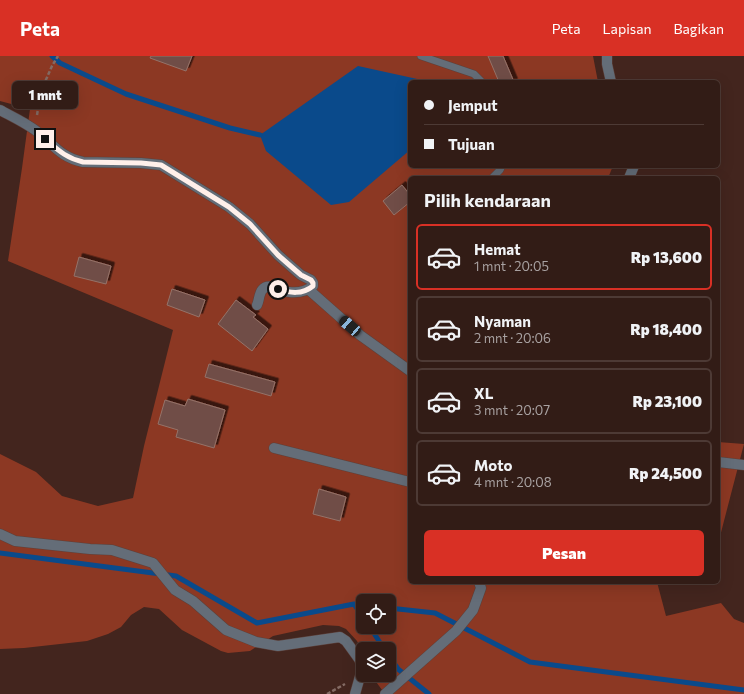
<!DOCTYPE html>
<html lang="id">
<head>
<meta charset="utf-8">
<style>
  :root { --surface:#321c16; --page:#3a251f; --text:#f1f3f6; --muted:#a8a1a1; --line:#4d3a35; --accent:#d93025 }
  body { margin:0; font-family:Commissioner,sans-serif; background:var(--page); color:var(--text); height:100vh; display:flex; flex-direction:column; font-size:15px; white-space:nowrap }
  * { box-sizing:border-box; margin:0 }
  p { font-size:13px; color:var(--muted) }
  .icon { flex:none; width:22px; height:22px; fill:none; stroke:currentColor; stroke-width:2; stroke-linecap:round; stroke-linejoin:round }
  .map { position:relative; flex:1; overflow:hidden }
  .panel { position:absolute; left:408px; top:120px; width:312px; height:408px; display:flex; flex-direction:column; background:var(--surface); border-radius:6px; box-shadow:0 4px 16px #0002,0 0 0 1px var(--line) }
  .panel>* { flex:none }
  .banner { position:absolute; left:408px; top:24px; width:312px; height:88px; border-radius:6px; box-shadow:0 4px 16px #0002,0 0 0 1px var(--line); display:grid; align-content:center; height:88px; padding:0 16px; background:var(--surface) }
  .fabs { position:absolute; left:356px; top:538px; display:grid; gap:8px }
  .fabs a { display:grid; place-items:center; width:40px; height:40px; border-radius:6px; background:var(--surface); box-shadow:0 4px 16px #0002,0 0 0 1px var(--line); font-size:20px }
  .end { position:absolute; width:18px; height:18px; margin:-9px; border:5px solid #ffefea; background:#111; box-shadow:0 0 0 2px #111 }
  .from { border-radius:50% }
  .bubble { position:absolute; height:28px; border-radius:6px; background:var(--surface); box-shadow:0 4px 16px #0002,0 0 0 1px var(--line); font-size:13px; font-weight:800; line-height:28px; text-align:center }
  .car { position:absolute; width:12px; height:24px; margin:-12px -6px; border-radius:5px; box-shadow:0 0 3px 1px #0007; background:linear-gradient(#222 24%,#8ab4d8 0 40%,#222 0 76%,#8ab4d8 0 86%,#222 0) }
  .banner b { display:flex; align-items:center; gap:14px; height:38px; font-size:15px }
  .banner b+b { border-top:1px solid var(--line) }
  .banner i { width:10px; height:10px; background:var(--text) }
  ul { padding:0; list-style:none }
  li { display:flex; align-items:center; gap:12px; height:66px; margin:0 8px 6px; padding:0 8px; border:2px solid var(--line); border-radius:6px }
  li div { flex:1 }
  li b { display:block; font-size:15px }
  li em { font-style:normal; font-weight:800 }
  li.selected { border-color:var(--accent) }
  li>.icon { width:36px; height:36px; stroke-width:1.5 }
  h2 { padding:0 16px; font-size:18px; line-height:48px }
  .action { display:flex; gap:8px; margin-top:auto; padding:8px 16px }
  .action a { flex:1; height:46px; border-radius:6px; background:var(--accent); color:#fff; font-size:16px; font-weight:800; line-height:46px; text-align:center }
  header { display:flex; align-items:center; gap:24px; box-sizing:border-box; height:56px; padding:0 20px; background:var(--accent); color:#fff }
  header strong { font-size:19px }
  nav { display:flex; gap:22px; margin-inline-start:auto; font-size:14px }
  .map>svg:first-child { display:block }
  .green { fill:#8c3823; fill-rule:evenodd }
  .water { fill:#0a4a8b }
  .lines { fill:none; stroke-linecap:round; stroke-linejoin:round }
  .stream { stroke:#0a4a8b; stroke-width:5 }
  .building { fill:#6f4e46; stroke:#957269; filter:url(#shadow) }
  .lane-casing { stroke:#5d413b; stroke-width:8 }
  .street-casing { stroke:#5d413b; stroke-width:11 }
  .path { stroke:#846b64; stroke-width:2.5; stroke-dasharray:4 2; stroke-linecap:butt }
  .lane { stroke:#646d78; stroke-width:7 }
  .street { stroke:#646d78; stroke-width:10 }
  .route { stroke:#ffefea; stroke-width:5 }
</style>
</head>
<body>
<header>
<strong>Peta</strong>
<nav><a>Peta</a><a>Lapisan</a><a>Bagikan</a></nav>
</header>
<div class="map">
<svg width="744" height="638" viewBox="0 0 744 638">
  <defs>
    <filter id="shadow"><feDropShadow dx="3.5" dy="-3.5" stdDeviation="0" flood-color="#0009"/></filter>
  </defs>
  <rect width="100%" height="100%" fill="#43251e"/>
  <path class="green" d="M 0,0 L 593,0 L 598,26 L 410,26 L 410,110 L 613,110 L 608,122 L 410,122 L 410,526 L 657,526 L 666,560 L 721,547 L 734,563 L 744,567 L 744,638 L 385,638 L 371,619 L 389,619 L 389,593 L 363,593 L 363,596 L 357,585 L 346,573 L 339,570 L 323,569 L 273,580 L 250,595 L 228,597 L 221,595 L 182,574 L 159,553 L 144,551 L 131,559 L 121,571 L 108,578 L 87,585 L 24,592 L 0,593 L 0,398 L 36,416 L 62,440 L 98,450 L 133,442 L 144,390 L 173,274 L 8,205 L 22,112 L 30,53 L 0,45 ZM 363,545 L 389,545 L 389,571 L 363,571 Z
    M 718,386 L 744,388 L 718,488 Z"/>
  <path class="water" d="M 358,10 L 431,26 L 410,26 L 410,94 L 349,146 L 331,149 L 266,95 L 260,79 Z"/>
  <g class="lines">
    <path class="stream" d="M 52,0 L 60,7 L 126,38 L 230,72 L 260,79
      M 0,497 L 176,520 L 257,567 L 354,548 L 363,561
      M 354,548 L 363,549
      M 389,552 L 435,557 L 530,606 L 744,634
      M 370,571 L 384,593
      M 389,600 L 398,613 L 429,638"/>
  </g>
  <path class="building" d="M 151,0 L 192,0 L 186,15 L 150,2 Z
    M 488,0 L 503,0 L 514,26 L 499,26 Z
    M 402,129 L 410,139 L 410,146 L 394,159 L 383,145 Z
    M 79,201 L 111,210 L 106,228 L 74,220 Z
    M 172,233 L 205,244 L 199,261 L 167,249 Z
    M 236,244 L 256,259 L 253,261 L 268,273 L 252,295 L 218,268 Z
    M 209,308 L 275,326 L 271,340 L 205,321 Z
    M 188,343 L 225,354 L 214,392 L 176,381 L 178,374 L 158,368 L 165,344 L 185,350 Z
    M 319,433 L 346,441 L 340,465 L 313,458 Z"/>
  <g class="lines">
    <defs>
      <path id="lane" d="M 421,0 L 474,18 L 482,26
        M 492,122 L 500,114 L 502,110"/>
      <path id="street" d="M 607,0 L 607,8 L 611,26
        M 0,54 C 11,60 24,66 35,74 C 53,87 59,101 83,106 L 141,107 L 161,109 L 229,151 L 250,168 L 278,199 L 294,213 L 301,219 L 311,224 L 313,227 L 313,230 C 307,235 298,237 289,236 C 281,236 269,225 262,234 C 259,238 259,245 257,249
        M 629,122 L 634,110
        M 308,233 L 360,279 L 410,315
        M 274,392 L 410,426
        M 718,406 L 744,409
        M 0,478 L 15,485 L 90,493 L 112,494 L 153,507 L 175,534 L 193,545 L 226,574 L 256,586 L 278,590 L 340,581 L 346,585 L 359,603 L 361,608 L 361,617 L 355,638
        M 385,638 L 456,575 L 473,554 L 481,532 L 479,526"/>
    </defs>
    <use href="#lane" class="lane-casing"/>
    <use href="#street" class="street-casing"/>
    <path class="path" d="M 37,59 L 41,35 L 52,10 L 58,0
      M 327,638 L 345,628"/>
    <use href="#lane" class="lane"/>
    <use href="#street" class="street"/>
  </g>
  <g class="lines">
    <path class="route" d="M 45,83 C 58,94 66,102 83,106 L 141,107 L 161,109 L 229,151 L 250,168 L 278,199 L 294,213 L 301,219 L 311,224 L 313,227 L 313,230 C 302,239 290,237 278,233"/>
  </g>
</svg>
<div class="fabs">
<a><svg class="icon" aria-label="locate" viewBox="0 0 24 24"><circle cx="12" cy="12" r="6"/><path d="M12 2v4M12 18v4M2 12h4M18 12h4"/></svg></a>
<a><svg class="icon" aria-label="layers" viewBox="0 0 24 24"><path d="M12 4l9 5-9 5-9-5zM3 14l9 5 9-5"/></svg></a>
</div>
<i class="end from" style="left:278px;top:233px"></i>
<i class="end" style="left:45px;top:83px"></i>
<div class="bubble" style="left:12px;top:25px;width:66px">1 mnt</div>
<i class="car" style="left:350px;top:270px;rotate:311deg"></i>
<div class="banner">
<b><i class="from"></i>Jemput</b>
<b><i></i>Tujuan</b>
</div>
<section class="panel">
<h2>Pilih kendaraan</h2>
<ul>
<li class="selected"><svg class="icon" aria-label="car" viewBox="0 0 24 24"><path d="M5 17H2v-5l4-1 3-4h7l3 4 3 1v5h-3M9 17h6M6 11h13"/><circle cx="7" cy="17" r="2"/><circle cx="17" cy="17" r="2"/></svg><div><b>Hemat</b><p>1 mnt · 20:05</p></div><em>Rp 13,600</em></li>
<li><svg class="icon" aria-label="car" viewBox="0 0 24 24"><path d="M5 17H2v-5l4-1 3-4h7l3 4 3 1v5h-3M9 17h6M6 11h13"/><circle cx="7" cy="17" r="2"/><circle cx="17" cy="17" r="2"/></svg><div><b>Nyaman</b><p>2 mnt · 20:06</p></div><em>Rp 18,400</em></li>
<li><svg class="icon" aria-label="car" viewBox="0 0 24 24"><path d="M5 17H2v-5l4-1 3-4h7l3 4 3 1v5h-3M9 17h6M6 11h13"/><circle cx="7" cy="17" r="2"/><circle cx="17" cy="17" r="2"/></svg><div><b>XL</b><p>3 mnt · 20:07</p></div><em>Rp 23,100</em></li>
<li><svg class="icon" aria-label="car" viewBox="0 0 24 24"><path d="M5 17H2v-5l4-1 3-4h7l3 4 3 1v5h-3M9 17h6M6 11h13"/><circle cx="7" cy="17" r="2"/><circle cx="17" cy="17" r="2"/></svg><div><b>Moto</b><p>4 mnt · 20:08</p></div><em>Rp 24,500</em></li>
</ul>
<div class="action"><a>Pesan</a></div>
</section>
</div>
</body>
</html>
